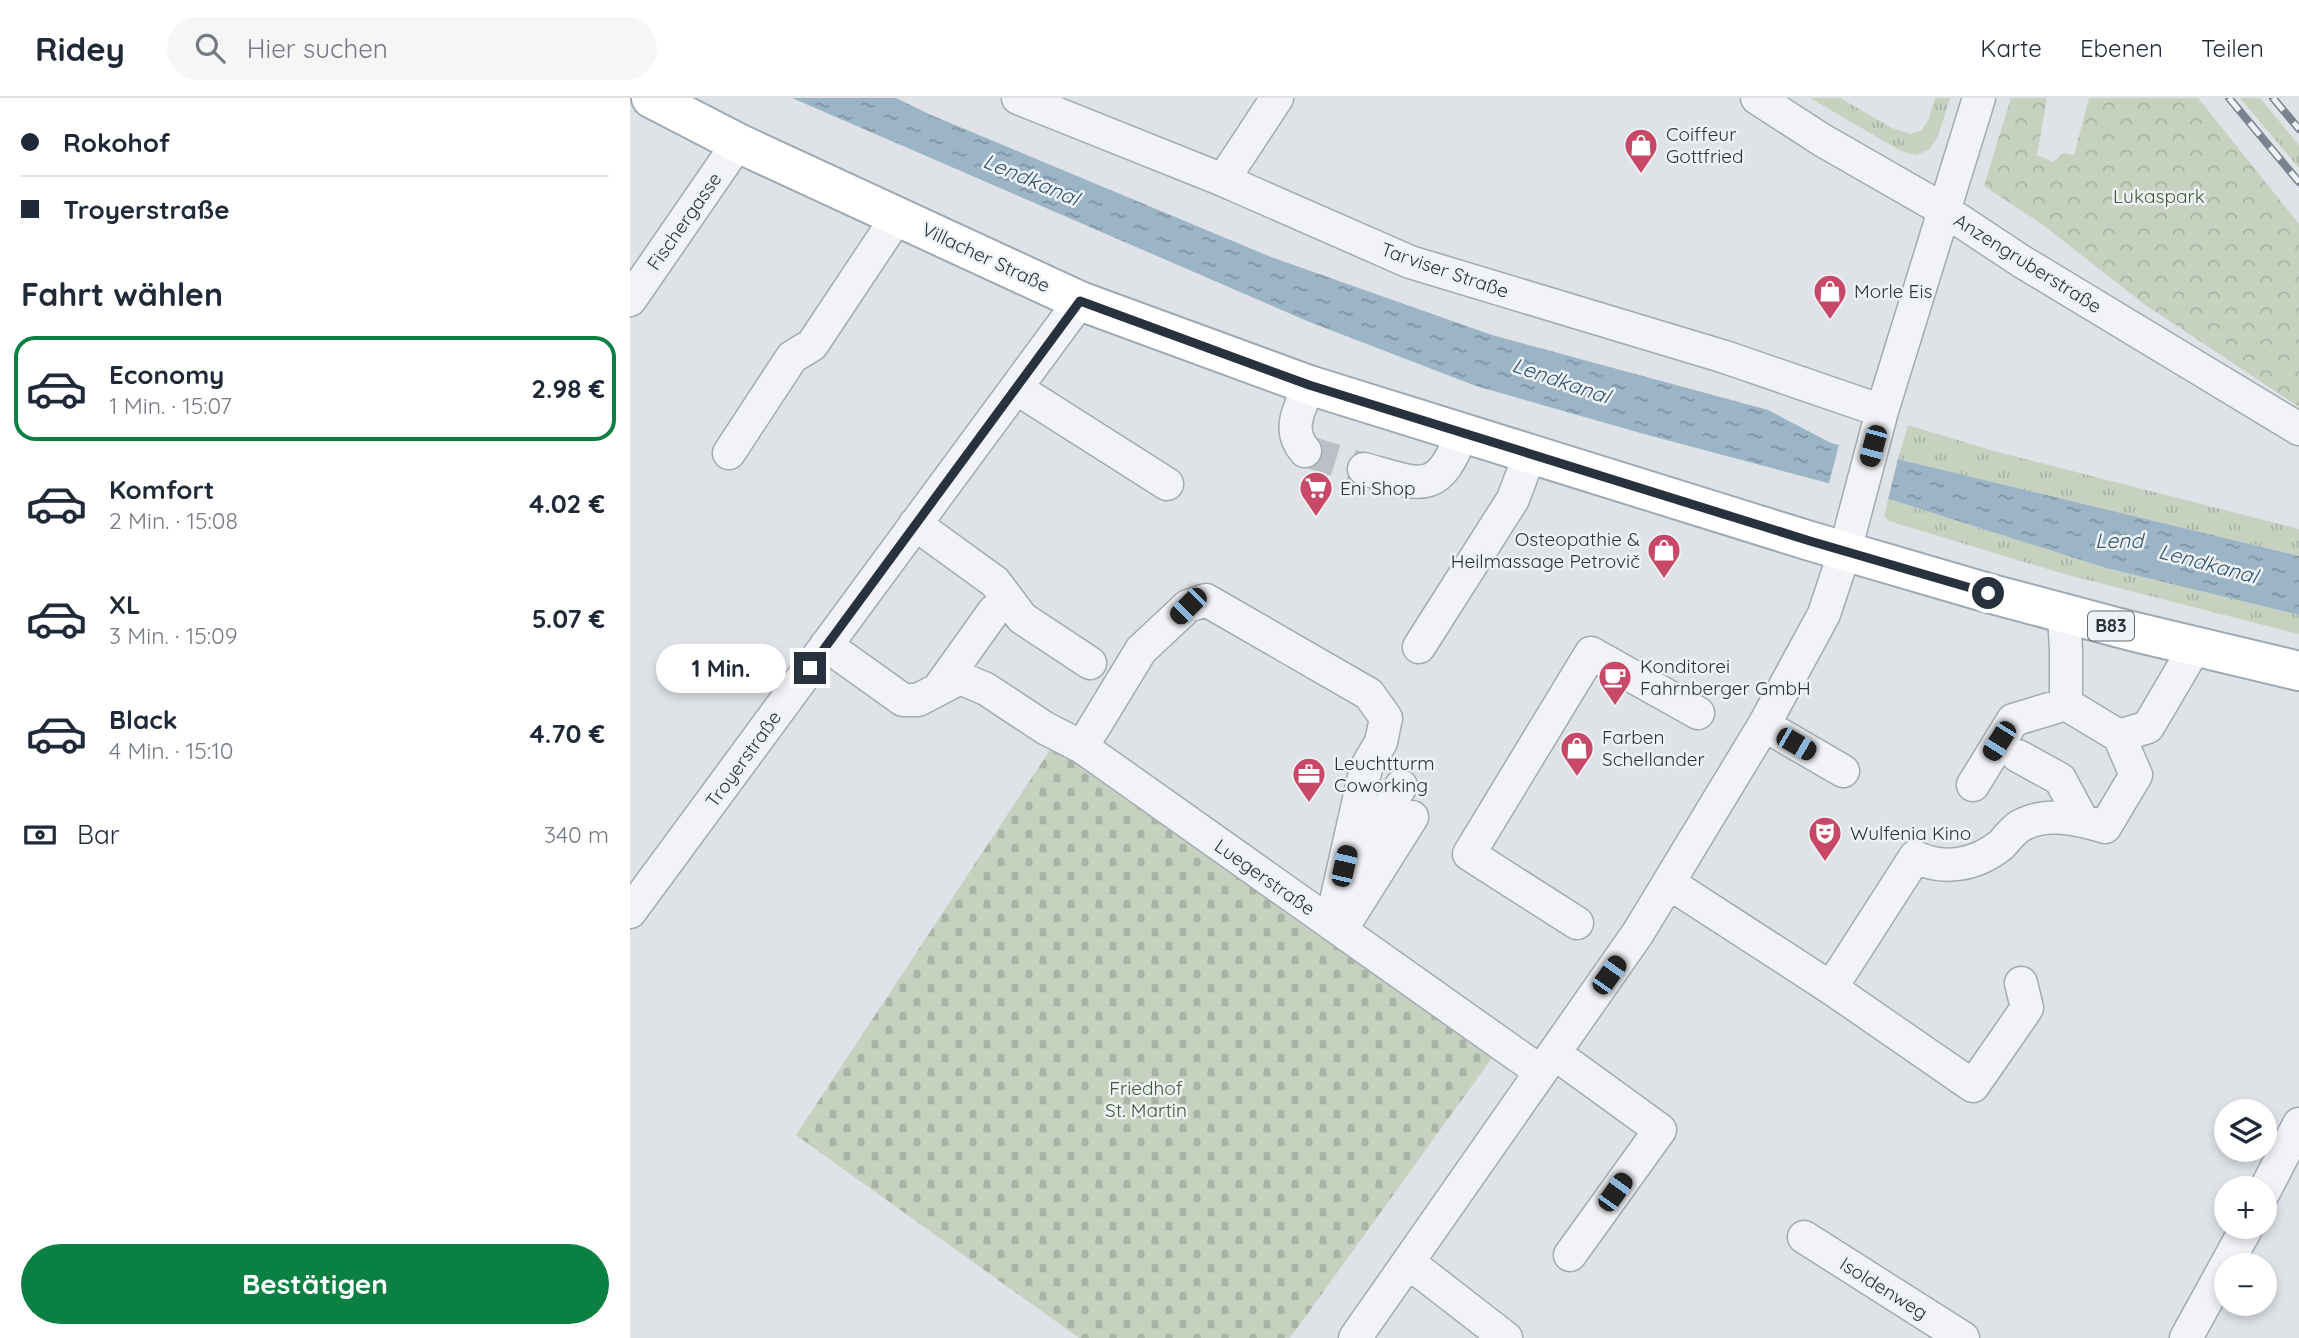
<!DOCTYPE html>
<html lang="de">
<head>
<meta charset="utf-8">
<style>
  :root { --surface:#fff; --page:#f6f6f7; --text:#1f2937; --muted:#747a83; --line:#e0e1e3; --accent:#0b8043 }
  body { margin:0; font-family:Quicksand,sans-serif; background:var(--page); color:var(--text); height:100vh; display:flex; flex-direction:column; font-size:26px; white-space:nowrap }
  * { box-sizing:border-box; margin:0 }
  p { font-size:23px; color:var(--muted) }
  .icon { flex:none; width:38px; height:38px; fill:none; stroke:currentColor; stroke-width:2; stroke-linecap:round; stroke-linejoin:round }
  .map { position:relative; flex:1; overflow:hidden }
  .drawer { display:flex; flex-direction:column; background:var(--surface); width:630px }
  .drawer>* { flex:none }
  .banner { display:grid; align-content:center; height:154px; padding:0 21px; background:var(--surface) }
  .controls { position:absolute; left:1584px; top:1001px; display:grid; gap:14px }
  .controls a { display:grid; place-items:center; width:63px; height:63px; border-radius:50%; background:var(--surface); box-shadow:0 4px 10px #0003; font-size:35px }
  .end { position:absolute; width:32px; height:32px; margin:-16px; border:9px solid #28323e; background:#fff; box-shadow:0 0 0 4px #fff }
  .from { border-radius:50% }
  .bubble { position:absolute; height:49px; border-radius:24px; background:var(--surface); box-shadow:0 4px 10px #0003; font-size:23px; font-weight:700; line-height:49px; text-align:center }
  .car { position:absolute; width:21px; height:42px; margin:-21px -10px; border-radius:9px; box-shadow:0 0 5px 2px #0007; background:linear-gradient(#222 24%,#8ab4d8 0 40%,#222 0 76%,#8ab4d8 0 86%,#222 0) }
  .banner b { display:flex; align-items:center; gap:24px; height:66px; font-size:26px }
  .banner b+b { border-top:2px solid var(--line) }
  .banner i { width:18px; height:18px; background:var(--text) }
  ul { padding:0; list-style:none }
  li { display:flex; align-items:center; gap:21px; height:105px; margin:0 14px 10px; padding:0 7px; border:4px solid transparent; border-radius:21px }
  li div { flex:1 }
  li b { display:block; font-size:26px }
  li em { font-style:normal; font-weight:700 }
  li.on { border-color:var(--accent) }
  li>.icon { width:63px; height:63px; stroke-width:1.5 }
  h2 { padding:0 21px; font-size:32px; line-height:84px }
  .pay { display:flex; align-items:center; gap:18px; height:77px; padding:0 21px; font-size:26px }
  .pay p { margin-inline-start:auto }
  .action { display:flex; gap:14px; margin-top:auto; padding:14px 21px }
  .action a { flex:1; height:80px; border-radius:42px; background:var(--accent); color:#fff; font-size:28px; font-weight:700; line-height:80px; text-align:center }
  header { display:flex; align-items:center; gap:42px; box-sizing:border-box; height:98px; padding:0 35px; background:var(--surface); border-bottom:2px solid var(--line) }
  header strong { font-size:33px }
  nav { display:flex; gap:38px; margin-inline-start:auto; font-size:24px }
  .search { width:490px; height:63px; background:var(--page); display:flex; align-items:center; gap:18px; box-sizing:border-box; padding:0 24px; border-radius:38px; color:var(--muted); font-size:26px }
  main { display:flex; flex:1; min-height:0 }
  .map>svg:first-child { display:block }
  .grass { fill:url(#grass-tufts) }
  .forest { fill:url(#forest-crowns) }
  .cemetery { fill:url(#cemetery-stones) }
  .water { fill:url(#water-ripples) }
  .pier { fill:#dfe3e8 }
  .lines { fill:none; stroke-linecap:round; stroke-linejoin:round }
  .minor-tunnel { stroke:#bac0c6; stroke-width:32; stroke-dasharray:32 16; stroke-linecap:butt }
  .minor-casing { stroke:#a4aab2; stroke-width:35 }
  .major-casing { stroke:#9fa9b3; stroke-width:42 }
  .minor { stroke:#f1f3f6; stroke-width:32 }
  .major { stroke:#fff; stroke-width:38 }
  .rail-casing { stroke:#798490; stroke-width:8 }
  .rail { stroke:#eef2f5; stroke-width:5; stroke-dasharray:16; stroke-linecap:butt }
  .route { stroke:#28323e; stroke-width:9 }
  .labels { text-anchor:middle; stroke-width:5; stroke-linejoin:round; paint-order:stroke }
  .shield { fill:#eef2f5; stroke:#636c75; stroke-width:2 }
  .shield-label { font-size:18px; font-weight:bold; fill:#28323e }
  .poi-label { font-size:19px; fill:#28323e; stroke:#eef2f5; text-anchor:start }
  .park-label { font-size:19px; fill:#405936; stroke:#eef2f5 }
  .street-label { font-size:19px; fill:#28323e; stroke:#eef2f5 }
  .water-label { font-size:21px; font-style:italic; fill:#345570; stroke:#eef2f5 }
</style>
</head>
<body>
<header>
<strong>Ridey</strong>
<div class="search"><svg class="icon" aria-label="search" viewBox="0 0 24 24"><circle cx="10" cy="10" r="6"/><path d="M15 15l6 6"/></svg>Hier suchen</div>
<nav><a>Karte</a><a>Ebenen</a><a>Teilen</a></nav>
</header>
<main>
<section class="drawer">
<div class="banner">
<b><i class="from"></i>Rokohof</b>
<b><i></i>Troyerstraße</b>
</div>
<h2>Fahrt wählen</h2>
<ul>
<li class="on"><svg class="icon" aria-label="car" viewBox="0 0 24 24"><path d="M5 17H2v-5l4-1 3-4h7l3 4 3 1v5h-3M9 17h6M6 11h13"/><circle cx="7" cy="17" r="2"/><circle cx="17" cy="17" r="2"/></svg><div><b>Economy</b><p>1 Min. · 15:07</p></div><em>2.98 €</em></li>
<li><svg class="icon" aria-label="car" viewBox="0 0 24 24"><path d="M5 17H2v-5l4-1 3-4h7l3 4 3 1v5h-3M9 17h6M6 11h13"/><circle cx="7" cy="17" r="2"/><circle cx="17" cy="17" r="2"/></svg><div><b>Komfort</b><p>2 Min. · 15:08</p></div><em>4.02 €</em></li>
<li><svg class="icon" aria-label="car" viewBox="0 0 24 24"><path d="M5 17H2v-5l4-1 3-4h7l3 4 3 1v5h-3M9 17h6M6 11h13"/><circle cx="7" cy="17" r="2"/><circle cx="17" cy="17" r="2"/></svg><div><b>XL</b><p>3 Min. · 15:09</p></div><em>5.07 €</em></li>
<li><svg class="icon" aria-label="car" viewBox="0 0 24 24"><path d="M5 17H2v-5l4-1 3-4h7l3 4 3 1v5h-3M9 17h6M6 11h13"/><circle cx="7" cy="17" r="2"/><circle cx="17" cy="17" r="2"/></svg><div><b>Black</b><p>4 Min. · 15:10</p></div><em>4.70 €</em></li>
</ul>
<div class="pay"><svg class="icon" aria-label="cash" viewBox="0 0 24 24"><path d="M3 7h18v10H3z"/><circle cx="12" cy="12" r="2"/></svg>Bar<p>340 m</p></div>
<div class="action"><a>Bestätigen</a></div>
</section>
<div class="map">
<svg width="1669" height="1240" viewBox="0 0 1669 1240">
  <defs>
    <pattern id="grass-tufts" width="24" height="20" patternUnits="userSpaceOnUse" patternTransform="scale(1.75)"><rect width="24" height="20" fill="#c6d1c0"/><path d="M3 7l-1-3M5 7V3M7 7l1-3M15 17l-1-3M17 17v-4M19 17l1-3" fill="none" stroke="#aab4a6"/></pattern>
    <pattern id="forest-crowns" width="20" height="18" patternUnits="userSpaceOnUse" patternTransform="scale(1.75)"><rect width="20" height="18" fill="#c6d1c0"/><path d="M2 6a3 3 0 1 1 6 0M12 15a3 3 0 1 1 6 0" fill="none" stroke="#aab4a6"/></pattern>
    <pattern id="cemetery-stones" width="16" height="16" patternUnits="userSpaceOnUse" patternTransform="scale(1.75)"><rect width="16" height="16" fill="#c6d1c0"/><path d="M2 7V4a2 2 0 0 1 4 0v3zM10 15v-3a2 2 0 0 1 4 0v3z" fill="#aab4a6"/></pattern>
    <pattern id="water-ripples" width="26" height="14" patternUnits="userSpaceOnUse" patternTransform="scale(1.75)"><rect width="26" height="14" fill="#9bb4c6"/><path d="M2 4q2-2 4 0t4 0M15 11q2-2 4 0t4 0" fill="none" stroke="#7e93a2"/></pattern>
  </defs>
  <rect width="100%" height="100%" fill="#dfe3e8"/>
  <path class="grass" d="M 1180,0 L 1210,0 L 1262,30 L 1281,36 L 1292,32 L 1299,21 L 1305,0 L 1320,0 L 1308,38 L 1299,52 L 1286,57 L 1271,53 Z
    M 1610,0 L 1630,0 L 1669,47 L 1669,70 Z
    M 1278,327 L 1364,353 L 1669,431 L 1669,458 L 1268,361 Z
    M 1258,401 L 1476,470 L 1669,517 L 1669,536 L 1434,476 L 1259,423 L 1254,418 Z"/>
  <path class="forest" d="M 1381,0 L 1417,0 L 1407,57 L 1423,64 L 1433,55 L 1444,57 L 1459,0 L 1568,0 L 1669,126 L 1669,309 L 1514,206 L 1413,127 L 1354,88 Z"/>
  <path class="cemetery" d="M 422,649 L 862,960 L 660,1240 L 449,1240 L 166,1037 Z"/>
  <path class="water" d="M 162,0 L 266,0 L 301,17 L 641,159 L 862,237 L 1138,312 L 1201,345 L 1669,458 L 1669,517 L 1476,470 L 1265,403 L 1014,336 L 846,288 L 677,223 Z"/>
  <path class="pier" d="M 1210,343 L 1269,357 L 1257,405 L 1198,389 Z"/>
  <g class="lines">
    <path class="minor-tunnel" d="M 675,353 L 734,371"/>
    <defs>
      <path id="minor" d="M 388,0 L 593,82 L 780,164 L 1095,259 L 1252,313
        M 1127,0 L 1192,42 L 1314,112 L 1391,163 L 1669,331
        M 593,82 L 647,0
        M 0,202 L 108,45
        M 386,290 L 537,386
        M 675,353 C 656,331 670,311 679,287
        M 99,355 L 162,259 L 182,247 L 267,119
        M 734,371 C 791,387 808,399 832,335
        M 285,426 L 365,484 L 392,520 L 460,565
        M 1434,515 L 1436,552 L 1436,606 L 1489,638 L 1518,629 L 1565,549
        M 196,547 L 273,602 L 288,602 L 330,580 L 356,591 L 415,630 L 452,649
        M 789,549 L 883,401 L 900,356
        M 309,590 L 364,513
        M 1134,627 L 1213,673
        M 1388,658 L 1430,681 L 1452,722
        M 1343,687 L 1383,622 L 1436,606
        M 724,765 L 771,688
        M 1039,785 L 1201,890 L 1343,988 L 1397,910 L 1391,885
        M 0,814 L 450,203
        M 701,825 L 736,670 L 751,644 L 756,620 L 739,596 L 576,502 L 558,508 L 511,552 L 452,649 L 911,974
        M 947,825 L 839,756 L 961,555 L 1068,615
        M 711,832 L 782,719
        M 1201,890 L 1285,759 C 1314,773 1346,767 1371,747 C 1377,741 1383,732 1390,728 C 1416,713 1449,721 1475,729 L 1506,677 L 1489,638
        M 924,955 L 1030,1032 L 940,1157
        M 1634,1094 L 1669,1026
        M 1174,1139 L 1333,1240
        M 778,1164 L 876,1240
        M 725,1240 L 1008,835 L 1134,627 L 1194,516 L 1215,453 L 1252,313 L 1349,0
        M 1556,1240 L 1617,1129"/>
      <path id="major" d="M 21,0 L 108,45 L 450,203 L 679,287 L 1180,443 L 1358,495 L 1501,533 L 1669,573"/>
    </defs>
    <use href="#minor" class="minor-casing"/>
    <use href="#major" class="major-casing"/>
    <use href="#minor" class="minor"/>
    <use href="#major" class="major"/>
    <defs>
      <path id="rail" d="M 1599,0 L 1669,84
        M 1643,0 L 1669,31"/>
    </defs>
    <use href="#rail" class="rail-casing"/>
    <use href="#rail" class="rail"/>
  </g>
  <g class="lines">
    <path class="route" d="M 180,570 L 450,203 L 679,287 L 1180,443 L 1358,495"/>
  </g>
  <defs>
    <symbol id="shop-pin" viewBox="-11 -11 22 30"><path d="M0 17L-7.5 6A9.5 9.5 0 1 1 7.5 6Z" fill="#c84868" stroke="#eef2f5"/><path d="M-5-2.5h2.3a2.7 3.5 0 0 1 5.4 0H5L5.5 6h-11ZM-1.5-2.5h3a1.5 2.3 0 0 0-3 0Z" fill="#fff"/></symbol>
    <symbol id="supermarket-pin" viewBox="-11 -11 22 30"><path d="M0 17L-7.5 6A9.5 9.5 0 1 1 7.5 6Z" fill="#c84868" stroke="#eef2f5"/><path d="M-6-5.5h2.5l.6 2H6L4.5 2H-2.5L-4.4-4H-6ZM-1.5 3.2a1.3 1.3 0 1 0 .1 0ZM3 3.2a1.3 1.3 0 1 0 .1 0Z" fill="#fff"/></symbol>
    <symbol id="cafe-pin" viewBox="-11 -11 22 30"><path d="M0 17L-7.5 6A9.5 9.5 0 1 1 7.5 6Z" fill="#c84868" stroke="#eef2f5"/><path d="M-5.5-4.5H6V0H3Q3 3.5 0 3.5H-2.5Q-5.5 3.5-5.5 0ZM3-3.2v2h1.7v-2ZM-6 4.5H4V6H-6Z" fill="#fff"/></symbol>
    <symbol id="office-pin" viewBox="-11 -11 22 30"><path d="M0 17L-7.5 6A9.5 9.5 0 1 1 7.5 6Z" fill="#c84868" stroke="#eef2f5"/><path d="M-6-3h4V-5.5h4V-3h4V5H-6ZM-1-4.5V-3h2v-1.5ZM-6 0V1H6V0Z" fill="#fff"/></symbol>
    <symbol id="theatre-pin" viewBox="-11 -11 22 30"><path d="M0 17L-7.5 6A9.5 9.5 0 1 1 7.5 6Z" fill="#c84868" stroke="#eef2f5"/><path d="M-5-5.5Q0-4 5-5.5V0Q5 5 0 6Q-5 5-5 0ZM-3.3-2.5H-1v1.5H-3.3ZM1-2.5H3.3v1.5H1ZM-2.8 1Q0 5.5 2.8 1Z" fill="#fff"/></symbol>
  </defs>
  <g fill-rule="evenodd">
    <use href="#shop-pin" x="992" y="28" width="38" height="52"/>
    <use href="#shop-pin" x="1181" y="174" width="38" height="52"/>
    <use href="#supermarket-pin" x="667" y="371" width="38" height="52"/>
    <use href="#shop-pin" x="1015" y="433" width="38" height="52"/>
    <use href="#cafe-pin" x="966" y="560" width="38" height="52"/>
    <use href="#shop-pin" x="928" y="631" width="38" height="52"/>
    <use href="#office-pin" x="660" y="657" width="38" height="52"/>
    <use href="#theatre-pin" x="1176" y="716" width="38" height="52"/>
  </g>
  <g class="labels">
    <rect class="shield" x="1458" y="513.5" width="46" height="29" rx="5"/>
    <g class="shield-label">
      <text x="1481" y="534">B83</text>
    </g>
    <g class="poi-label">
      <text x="1036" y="43">Coiffeur<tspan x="1036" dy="22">Gottfried</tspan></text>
      <text x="1224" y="200">Morle Eis</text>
      <text x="710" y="397">Eni Shop</text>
      <text x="1010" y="448" text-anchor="end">Osteopathie &amp;<tspan x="1010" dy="22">Heilmassage Petrovič</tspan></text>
      <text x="1010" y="575">Konditorei<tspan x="1010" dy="22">Fahrnberger GmbH</tspan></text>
      <text x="972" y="646">Farben<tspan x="972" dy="22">Schellander</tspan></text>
      <text x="704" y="672">Leuchtturm<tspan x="704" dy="22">Coworking</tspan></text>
      <text x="1220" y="742">Wulfenia Kino</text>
    </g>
    <g class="park-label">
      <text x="1529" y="105">Lukaspark</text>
      <text x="516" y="997">Friedhof<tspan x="516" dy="22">St. Martin</tspan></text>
    </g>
    <g class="street-label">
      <text transform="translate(54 123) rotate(-55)" y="7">Fischergasse</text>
      <text transform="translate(356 159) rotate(25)" y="7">Villacher Straße</text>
      <text transform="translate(1398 165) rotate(32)" y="7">Anzengruberstraße</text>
      <text transform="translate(815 172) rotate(19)" y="7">Tarviser Straße</text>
      <text transform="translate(113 661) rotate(-54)" y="7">Troyerstraße</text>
      <text transform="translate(635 779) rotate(35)" y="7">Luegerstraße</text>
      <text transform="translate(1254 1190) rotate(32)" y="7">Isoldenweg</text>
    </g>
    <g class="water-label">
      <text transform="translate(401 82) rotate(23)" y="7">Lendkanal</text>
      <text transform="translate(931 283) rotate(19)" y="7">Lendkanal</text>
      <text x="1489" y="450">Lend</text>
      <text transform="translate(1578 466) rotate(15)" y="7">Lendkanal</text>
    </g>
  </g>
</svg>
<div class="controls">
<a><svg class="icon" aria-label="layers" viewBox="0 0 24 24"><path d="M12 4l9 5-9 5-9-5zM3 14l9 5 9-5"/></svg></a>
<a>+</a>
<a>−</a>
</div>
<i class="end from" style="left:1358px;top:495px"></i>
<i class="end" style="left:180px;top:570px"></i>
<div class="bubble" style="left:26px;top:546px;width:130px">1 Min.</div>
<i class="car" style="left:1243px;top:348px;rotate:195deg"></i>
<i class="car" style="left:558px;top:508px;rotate:225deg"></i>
<i class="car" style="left:1369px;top:643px;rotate:212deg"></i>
<i class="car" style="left:1166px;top:646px;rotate:120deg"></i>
<i class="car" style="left:714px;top:768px;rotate:13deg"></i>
<i class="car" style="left:979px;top:877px;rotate:35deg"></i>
<i class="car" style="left:985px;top:1094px;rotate:36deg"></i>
</div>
</main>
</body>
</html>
